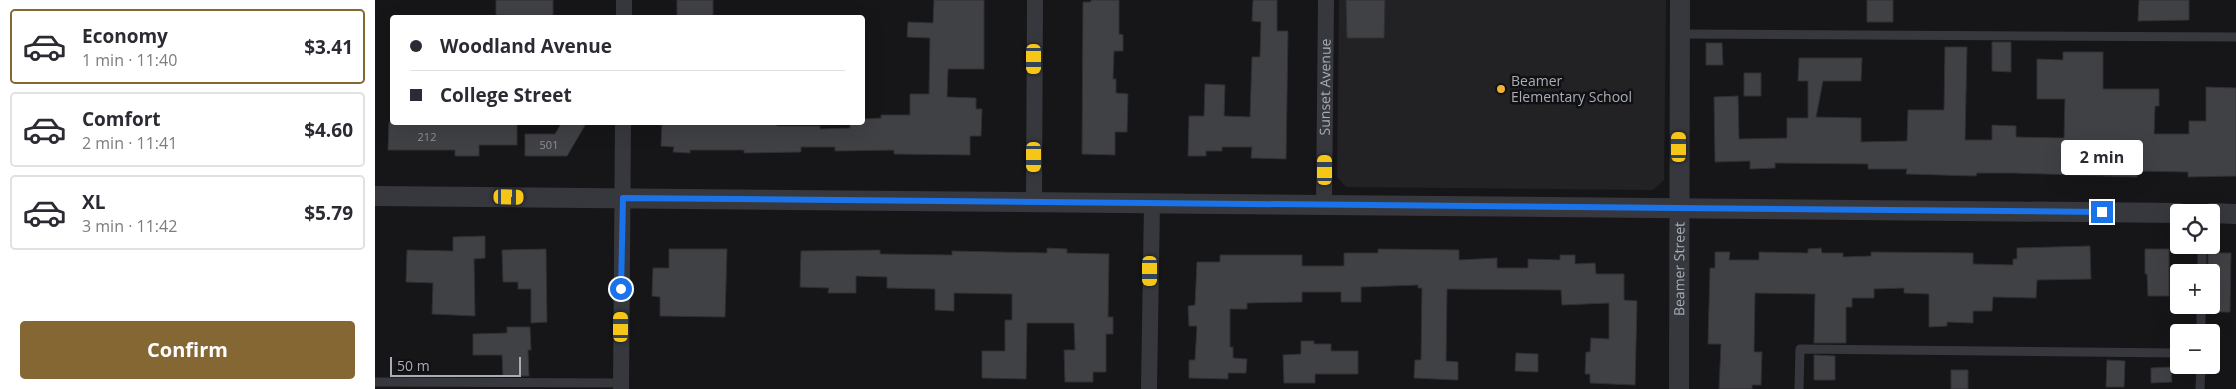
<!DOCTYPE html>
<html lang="en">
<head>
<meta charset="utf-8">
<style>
  :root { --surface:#fff; --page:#f2f2f3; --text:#2b2b33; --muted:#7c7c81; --line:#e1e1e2; --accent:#856733 }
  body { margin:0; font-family:"Open Sans",sans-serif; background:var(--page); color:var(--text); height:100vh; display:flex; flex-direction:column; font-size:19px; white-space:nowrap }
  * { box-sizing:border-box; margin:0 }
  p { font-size:16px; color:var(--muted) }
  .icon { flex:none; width:28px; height:28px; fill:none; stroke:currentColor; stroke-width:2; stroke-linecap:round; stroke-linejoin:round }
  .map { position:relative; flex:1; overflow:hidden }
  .side { display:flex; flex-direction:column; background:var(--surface); width:375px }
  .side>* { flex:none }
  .banner { position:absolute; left:15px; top:15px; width:475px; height:110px; border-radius:5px; box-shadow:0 5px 20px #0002; display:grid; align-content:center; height:110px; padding:0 20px; background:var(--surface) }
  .buttons { position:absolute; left:1795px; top:204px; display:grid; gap:10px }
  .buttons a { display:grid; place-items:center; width:50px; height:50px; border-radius:5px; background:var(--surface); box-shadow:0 5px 20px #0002; font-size:25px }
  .scale { position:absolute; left:15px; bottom:12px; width:131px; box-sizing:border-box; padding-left:5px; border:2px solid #a8adb8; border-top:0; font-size:14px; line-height:18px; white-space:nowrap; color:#a8adb8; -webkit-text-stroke:4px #111113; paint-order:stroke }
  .end { position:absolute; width:22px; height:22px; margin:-11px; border:6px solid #1a73e8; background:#fff; box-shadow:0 0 0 2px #fff }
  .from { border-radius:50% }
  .bubble { position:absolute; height:35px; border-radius:5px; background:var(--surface); box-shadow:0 5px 20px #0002; font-size:16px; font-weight:700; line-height:35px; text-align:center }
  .car { position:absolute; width:15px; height:30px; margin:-15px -8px; border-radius:6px; box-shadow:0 0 4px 1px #0007; background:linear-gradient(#f5c518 24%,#345 0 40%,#f5c518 0 76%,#345 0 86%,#f5c518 0) }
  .banner b { display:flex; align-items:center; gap:18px; height:48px; font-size:19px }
  .banner b+b { border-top:1px solid var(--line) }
  .banner i { width:12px; height:12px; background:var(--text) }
  ul { padding:9px 0 0; list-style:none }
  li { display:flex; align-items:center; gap:15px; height:75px; margin:0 10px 8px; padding:0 10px; border:2px solid var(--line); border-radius:5px }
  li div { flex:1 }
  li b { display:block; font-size:19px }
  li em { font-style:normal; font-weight:700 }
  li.current { border-color:var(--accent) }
  li>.icon { width:45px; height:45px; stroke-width:1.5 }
  .cta { display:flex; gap:10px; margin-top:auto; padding:10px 20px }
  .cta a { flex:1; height:58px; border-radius:5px; background:var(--accent); color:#fff; font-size:20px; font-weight:700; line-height:58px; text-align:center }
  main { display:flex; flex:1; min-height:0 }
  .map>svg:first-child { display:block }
  .built { fill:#222225 }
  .building { fill:#404145; stroke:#303034 }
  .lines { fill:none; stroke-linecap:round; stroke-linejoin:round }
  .service { stroke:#37383d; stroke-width:9 }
  .minor { stroke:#37383d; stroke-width:16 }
  .tertiary { stroke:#37383d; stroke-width:20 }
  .route { stroke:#1a73e8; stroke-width:6 }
  .poi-dot { fill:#f2b134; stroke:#111113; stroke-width:2 }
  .labels { text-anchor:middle; stroke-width:5; stroke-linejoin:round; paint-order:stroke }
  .number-label { font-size:11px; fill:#8e929b }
  .poi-label { font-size:14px; fill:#a8adb8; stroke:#111113; text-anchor:start }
  .street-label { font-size:14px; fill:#a8adb8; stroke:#111113 }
</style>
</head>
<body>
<main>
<section class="side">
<ul>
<li class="current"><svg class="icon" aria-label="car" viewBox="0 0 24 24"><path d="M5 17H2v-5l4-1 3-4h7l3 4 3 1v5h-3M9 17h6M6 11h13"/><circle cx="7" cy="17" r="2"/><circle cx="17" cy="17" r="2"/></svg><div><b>Economy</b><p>1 min · 11:40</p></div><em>$3.41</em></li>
<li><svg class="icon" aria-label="car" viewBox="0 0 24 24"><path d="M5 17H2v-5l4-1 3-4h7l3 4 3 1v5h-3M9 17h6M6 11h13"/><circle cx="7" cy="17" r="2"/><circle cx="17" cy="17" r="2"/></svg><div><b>Comfort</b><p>2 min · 11:41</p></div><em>$4.60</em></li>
<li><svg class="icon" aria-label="car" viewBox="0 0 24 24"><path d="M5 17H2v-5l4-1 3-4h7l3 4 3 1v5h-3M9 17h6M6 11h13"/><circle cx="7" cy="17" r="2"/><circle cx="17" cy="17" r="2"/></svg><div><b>XL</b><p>3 min · 11:42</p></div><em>$5.79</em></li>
</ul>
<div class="cta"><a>Confirm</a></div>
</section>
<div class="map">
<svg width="1861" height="389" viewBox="0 0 1861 389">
  <rect width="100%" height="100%" fill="#161618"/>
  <path class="built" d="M 964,0 L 1291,0 L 1289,180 L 1278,190 L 971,187 L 962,177 Z"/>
  <path class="building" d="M 121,0 L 178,0 L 178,17 L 121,15 Z
    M 302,0 L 338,0 L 338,16 L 302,17 Z
    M 559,0 L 609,0 L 609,69 L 573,69 L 572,97 L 601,98 L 601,109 L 607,109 L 606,136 L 595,136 L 595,155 L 519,154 L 519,150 L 460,151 L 460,147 L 426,147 L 426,152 L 369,153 L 369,150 L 315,150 L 315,153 L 298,152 L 299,147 L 286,146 L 287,122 L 401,122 L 402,126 L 445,126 L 445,129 L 475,128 L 475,122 L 488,122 L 488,119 L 506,118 L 506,115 L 535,115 L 535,94 L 554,94 L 555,38 L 532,37 L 533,22 L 558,23 Z
    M 716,0 L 744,0 L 744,34 L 748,35 L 748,51 L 739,51 L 738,79 L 741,79 L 741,93 L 753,94 L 752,132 L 740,132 L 740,155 L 707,154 L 708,2 L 716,2 Z
    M 878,0 L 902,0 L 902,31 L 913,31 L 911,159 L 876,158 L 877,147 L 847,147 L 847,151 L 831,151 L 831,156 L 813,156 L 814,116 L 829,116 L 830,84 L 850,85 L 849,116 L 875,117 L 877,57 L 885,57 L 886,22 L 877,21 Z
    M 971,0 L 1010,0 L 1009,38 L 972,38 Z
    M 1492,0 L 1518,0 L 1518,22 L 1492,22 Z
    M 1764,0 L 1814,0 L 1814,20 L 1763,21 Z
    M 1617,42 L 1636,42 L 1636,72 L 1617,71 Z
    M 1331,43 L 1347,43 L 1348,65 L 1331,65 Z
    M 1570,47 L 1592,47 L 1590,140 L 1617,140 L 1617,125 L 1641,126 L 1641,137 L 1689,138 L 1690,99 L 1662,99 L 1662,59 L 1688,60 L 1688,52 L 1728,52 L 1728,89 L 1784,89 L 1784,106 L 1780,106 L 1779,134 L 1814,134 L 1814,121 L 1831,121 L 1831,87 L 1861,88 L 1861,176 L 1813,177 L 1813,172 L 1762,171 L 1762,177 L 1638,173 L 1602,173 L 1601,176 L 1531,174 L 1532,169 L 1493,169 L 1493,164 L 1400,163 L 1400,168 L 1375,169 L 1375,161 L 1340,162 L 1339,97 L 1363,96 L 1364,139 L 1412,138 L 1412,118 L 1433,118 L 1433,81 L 1423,81 L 1424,58 L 1487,58 L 1486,81 L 1448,81 L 1441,117 L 1486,118 L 1486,142 L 1532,141 L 1533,110 L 1569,110 Z
    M 1369,73 L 1386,73 L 1386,96 L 1369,96 Z
    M 14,122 L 142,122 L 142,145 L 104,145 L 104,156 L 80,156 L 80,150 L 13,150 Z
    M 187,122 L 212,122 L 192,156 L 150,156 L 150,134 L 180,134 Z
    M 110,236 L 110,258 L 99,259 L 100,316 L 57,314 L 58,283 L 31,282 L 32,250 L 78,251 L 78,237 Z
    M 1715,246 L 1716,279 L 1662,280 L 1661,298 L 1618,297 L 1617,311 L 1598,311 L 1598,323 L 1572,322 L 1572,326 L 1554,327 L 1554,294 L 1529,293 L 1529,288 L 1499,289 L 1499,298 L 1477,298 L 1477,307 L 1471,307 L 1471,343 L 1439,343 L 1440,294 L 1380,293 L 1379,352 L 1387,352 L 1386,385 L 1377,385 L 1377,389 L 1344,389 L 1346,344 L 1333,344 L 1335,268 L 1340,268 L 1340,252 L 1355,252 L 1354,260 L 1384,260 L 1384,252 L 1433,253 L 1433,249 L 1446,248 L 1447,253 L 1468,253 L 1468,257 L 1496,256 L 1496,252 L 1598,253 L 1598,264 L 1638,265 L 1638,259 L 1642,259 L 1642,248 Z
    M 672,248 L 692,249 L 692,253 L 734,254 L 733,317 L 738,317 L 738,334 L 731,334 L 731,372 L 718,372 L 718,382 L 690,382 L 689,350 L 700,350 L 699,323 L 652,323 L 651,379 L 607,378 L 607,351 L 630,351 L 630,320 L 637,320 L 637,294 L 579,293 L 579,311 L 560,310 L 560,289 L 512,288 L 512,277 L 481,276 L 481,293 L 453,293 L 454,288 L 425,287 L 426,251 L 505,250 L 505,254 L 577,255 L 577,251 L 672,253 Z
    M 171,249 L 172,322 L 156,323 L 156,289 L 143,289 L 143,282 L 128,282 L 127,250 Z
    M 294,249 L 352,249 L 350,317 L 285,316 L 285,297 L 277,296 L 278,268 L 294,268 Z
    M 1003,249 L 1084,250 L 1084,260 L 1122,258 L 1122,268 L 1153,268 L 1153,259 L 1185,260 L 1185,255 L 1200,255 L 1200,264 L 1220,263 L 1221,274 L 1249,274 L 1249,300 L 1262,301 L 1260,385 L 1215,383 L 1215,374 L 1210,374 L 1211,352 L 1215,352 L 1216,338 L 1234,339 L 1234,303 L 1187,305 L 1186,290 L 1072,289 L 1071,361 L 1083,362 L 1083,380 L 1039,378 L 1040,360 L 1046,360 L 1047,288 L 1043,288 L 1043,285 L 986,287 L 986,302 L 966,302 L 966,292 L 927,292 L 927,302 L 872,303 L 872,309 L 855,309 L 855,347 L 858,347 L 858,358 L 872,359 L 871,373 L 853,373 L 853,379 L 814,378 L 814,360 L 820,360 L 822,326 L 814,326 L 813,306 L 820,305 L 822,262 L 845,262 L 845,255 L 927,255 L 927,266 L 969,266 L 969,253 L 1003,253 Z
    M 1770,249 L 1794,249 L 1794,296 L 1773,296 L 1772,274 L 1770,274 Z
    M 1833,253 L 1856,253 L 1855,312 L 1836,312 L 1836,272 L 1833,272 Z
    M 132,327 L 155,327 L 156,350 L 153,350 L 154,376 L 128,376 L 127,355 L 98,355 L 98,334 L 132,333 Z
    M 926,341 L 939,341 L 939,344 L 956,344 L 956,351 L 983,351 L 983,374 L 940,374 L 940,383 L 909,383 L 908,355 L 926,354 Z
    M 1141,353 L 1163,354 L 1163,372 L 1140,371 Z
    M 1439,355 L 1460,356 L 1460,380 L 1439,380 Z
    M 1732,360 L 1750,361 L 1749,387 L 1731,387 Z
    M 1796,367 L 1797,382 L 1776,383 L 1776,368 Z
    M 1576,370 L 1593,370 L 1593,389 L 1576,389 Z"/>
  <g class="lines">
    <path class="service" d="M 1305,34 L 1861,37
      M 1827,272 L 1827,245
      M 1826,332 L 1826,305
      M 0,382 L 246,383
      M 1424,389 L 1425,349 L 1804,353
      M 1825,389 L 1826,365"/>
    <g class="minor">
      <path d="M 249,18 L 249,0"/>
      <path d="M 659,202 L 660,0"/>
      <path id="s1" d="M 949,205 L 951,0"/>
      <path d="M 246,389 L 248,122"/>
      <path d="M 774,389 L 777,203"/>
    </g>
    <g class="tertiary">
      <path d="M 0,196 L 1804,213"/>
      <path d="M 1836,213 L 1861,214"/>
      <path id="s2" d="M 1304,389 L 1305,0"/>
    </g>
  </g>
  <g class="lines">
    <path class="route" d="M 246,289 L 248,198 L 1727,212"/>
  </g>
  <circle class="poi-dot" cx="1126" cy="89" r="5"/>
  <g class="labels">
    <g class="number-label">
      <text x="52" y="141">212</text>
      <text x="174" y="149">501</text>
    </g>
    <g class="poi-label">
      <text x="1136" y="86">Beamer<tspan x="1136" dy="16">Elementary School</tspan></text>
    </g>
    <g class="street-label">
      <text dy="5" stroke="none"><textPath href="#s1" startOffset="118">Sunset Avenue</textPath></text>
      <text dy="5" stroke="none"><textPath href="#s2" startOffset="120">Beamer Street</textPath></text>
    </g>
  </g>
</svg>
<div class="buttons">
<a><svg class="icon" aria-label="locate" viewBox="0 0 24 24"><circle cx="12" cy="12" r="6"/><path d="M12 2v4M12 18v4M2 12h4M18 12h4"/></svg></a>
<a>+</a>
<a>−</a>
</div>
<div class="scale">50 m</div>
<i class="end from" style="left:246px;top:289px"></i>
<i class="end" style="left:1727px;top:212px"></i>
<div class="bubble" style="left:1686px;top:140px;width:82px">2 min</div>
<i class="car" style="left:659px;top:59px;rotate:180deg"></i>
<i class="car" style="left:1304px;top:147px;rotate:0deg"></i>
<i class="car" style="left:659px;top:157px;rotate:180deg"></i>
<i class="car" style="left:950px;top:170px;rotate:0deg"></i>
<i class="car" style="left:134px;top:197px;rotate:91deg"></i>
<i class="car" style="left:775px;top:271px;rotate:180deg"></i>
<i class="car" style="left:246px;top:327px;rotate:0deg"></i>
<div class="banner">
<b><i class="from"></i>Woodland Avenue</b>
<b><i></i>College Street</b>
</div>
</div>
</main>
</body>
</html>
